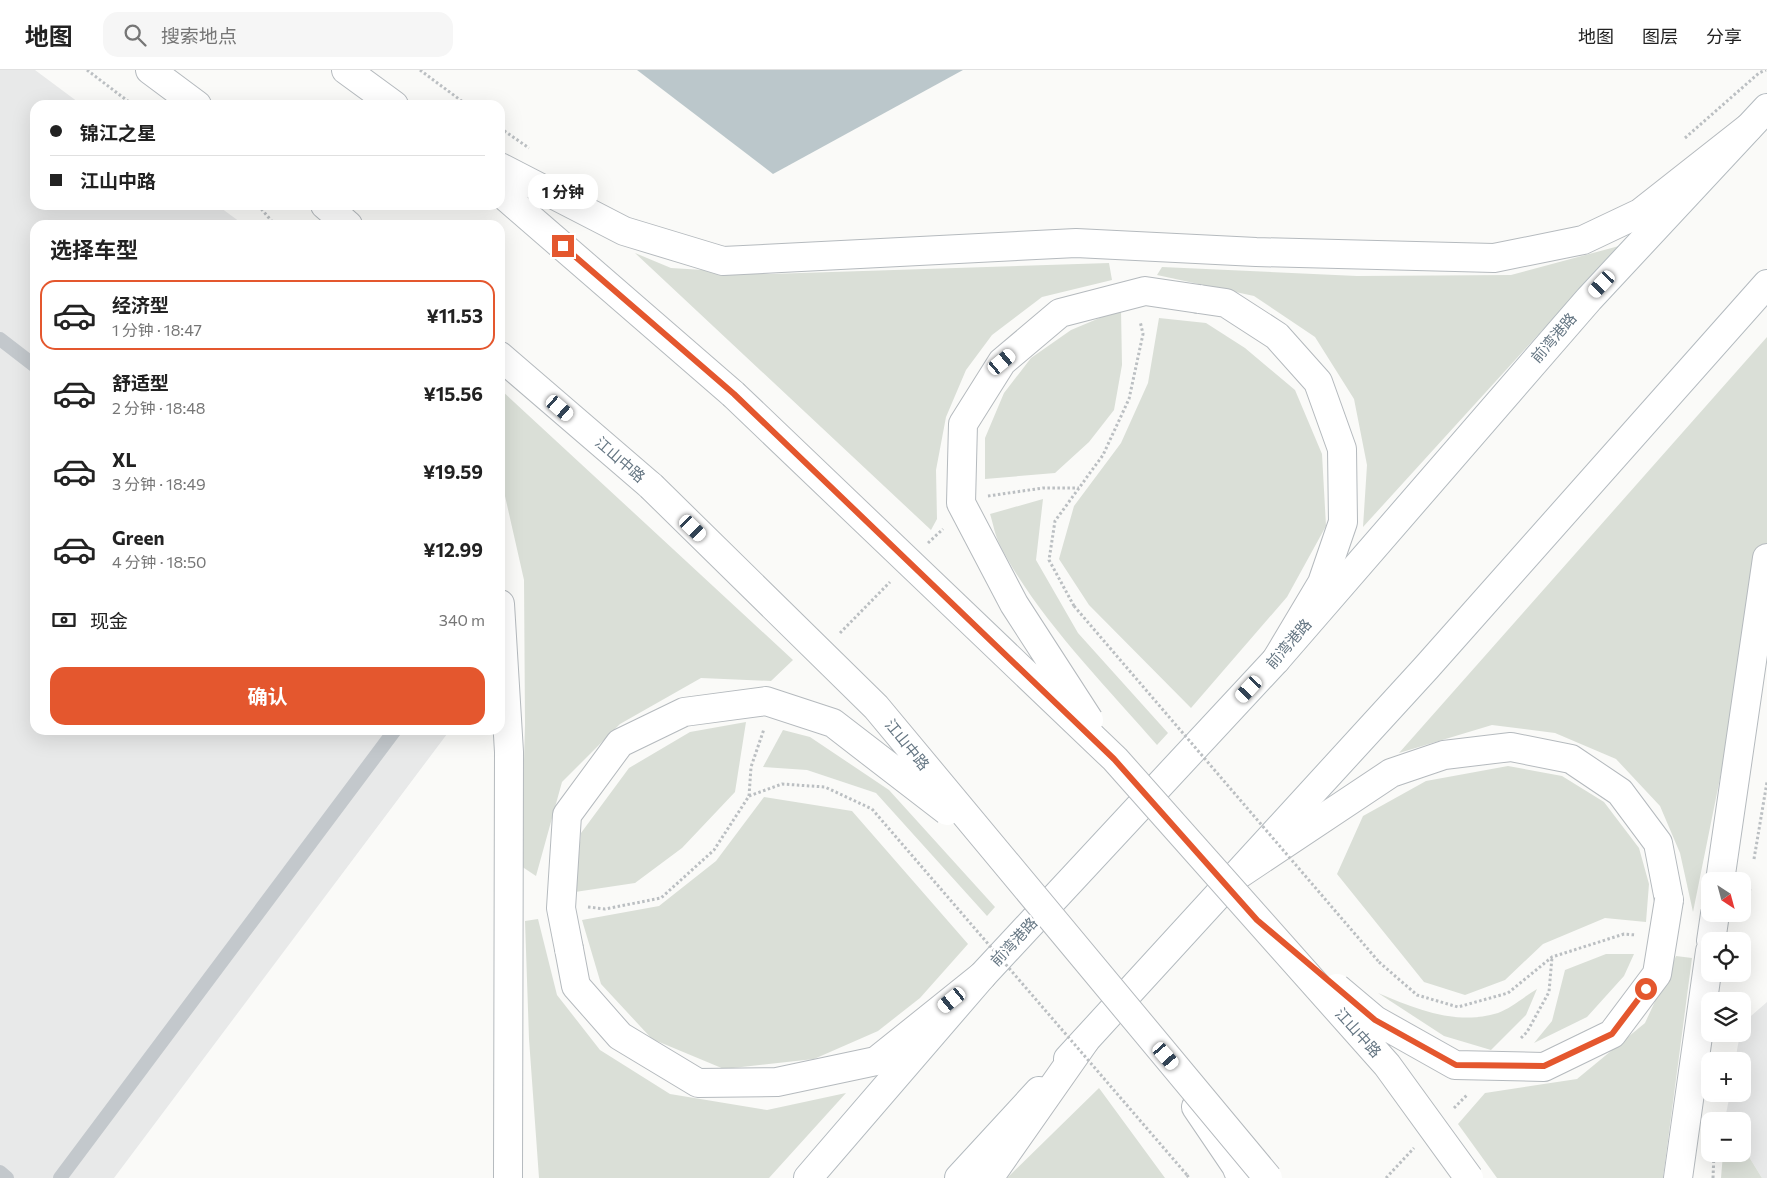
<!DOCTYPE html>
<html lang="zh">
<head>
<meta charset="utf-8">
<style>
  :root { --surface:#fff; --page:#f6f6f6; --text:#222; --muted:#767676; --line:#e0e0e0; --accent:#e4572e }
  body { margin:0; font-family:Commissioner,"Noto Sans SC",sans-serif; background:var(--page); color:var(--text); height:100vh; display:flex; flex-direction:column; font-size:19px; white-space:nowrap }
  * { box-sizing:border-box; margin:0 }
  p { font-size:16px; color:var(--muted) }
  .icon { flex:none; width:28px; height:28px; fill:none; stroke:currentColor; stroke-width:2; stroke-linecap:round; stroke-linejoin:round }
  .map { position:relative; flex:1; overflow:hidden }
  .drawer { position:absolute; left:30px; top:150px; width:475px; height:515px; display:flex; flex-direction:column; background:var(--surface); border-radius:15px; box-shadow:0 5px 20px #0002 }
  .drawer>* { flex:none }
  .guide { position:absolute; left:30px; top:30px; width:475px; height:110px; border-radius:15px; box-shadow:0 5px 20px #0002; display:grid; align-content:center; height:110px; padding:0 20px; background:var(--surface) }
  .needle { width:32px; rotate:144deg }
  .buttons { position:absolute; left:1701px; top:802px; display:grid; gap:10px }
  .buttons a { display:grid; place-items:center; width:50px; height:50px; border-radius:10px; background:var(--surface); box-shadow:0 5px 20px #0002; font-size:25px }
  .end { position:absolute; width:22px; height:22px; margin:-11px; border:6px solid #e4572e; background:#fff; box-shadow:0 0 0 2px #fff }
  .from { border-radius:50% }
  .bubble { position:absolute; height:35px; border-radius:15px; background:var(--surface); box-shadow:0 5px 20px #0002; font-size:16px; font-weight:700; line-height:35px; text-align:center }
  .car { position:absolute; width:15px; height:30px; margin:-15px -8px; border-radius:6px; box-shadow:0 0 4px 1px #0007; background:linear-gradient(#fff 24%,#345 0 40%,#fff 0 76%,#345 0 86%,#fff 0) }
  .guide b { display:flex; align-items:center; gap:18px; height:48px; font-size:19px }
  .guide b+b { border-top:1px solid var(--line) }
  .guide i { width:12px; height:12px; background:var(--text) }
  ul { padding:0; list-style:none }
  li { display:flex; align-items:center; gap:15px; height:70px; margin:0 10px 8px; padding:0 10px; border:2px solid transparent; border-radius:15px }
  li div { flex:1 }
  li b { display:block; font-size:19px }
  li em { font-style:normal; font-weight:700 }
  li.on { border-color:var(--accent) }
  li>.icon { width:45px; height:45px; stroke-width:1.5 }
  h2 { padding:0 20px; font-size:22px; line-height:60px }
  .pay { display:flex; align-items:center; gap:12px; height:55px; padding:0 20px; font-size:19px }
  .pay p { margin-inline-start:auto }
  .action { display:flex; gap:10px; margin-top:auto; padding:10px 20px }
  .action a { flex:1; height:58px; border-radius:15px; background:var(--accent); color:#fff; font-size:20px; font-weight:700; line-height:58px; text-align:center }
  header { display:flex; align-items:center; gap:30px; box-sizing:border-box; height:70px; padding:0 25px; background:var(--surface); border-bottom:1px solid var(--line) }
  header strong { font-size:24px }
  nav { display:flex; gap:28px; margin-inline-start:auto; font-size:18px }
  .search { width:350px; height:45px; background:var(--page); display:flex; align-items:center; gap:12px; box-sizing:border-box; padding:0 18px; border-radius:15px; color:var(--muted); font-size:19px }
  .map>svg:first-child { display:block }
  .built { fill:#e8e9e9 }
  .green { fill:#dadfd7 }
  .water { fill:#bbc7cb }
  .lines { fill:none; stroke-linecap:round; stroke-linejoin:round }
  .secondary-casing { stroke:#b3babf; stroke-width:30 }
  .primary-casing { stroke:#b5babe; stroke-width:30 }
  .path { stroke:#bbbfc2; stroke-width:3; stroke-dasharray:2.5 2.5; stroke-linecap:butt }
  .lane { stroke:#c3c8cc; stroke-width:14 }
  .secondary { stroke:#fff; stroke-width:28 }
  .primary { stroke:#fff; stroke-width:28 }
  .primary-bridge-casing { stroke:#b5babe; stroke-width:30; stroke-linecap:butt }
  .path-bridge { stroke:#bbbfc2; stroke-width:3; stroke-dasharray:2.5 2.5; stroke-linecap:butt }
  .primary-bridge { stroke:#fff; stroke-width:28 }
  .route { stroke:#e4572e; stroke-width:6 }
  .labels { text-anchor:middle; stroke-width:5; stroke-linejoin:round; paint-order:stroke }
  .street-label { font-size:15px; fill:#657683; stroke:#fff }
</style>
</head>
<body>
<header>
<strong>地图</strong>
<div class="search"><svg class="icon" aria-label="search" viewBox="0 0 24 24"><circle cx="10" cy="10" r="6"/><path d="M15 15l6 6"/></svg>搜索地点</div>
<nav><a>地图</a><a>图层</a><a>分享</a></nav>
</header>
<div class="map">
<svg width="1767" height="1108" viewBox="0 0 1767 1108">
  <rect width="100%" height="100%" fill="#fafaf8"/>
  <path class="built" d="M 0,0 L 35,0 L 82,35 L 35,35 L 35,135 L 217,135 L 244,155 L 35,155 L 35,660 L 450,660 L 114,1108 L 0,1108 Z
    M 1767,932 L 1767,1108 L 1762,1108 L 1743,1077 L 1742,1051 L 1725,1049 L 1730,1024 L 1742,1024 L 1742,991 L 1735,991 L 1740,964 L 1742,964 L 1743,953 Z"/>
  <path class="green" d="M 1619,176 L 1363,457 L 1367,395 L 1354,329 L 1315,267 L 1254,226 L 1157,205 L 1162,197 L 1357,206 L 1511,205 Z
    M 635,183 L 671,198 L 770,204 L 1109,193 L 1112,210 L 1042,227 L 992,265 L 966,300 L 946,347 L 936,400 L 937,449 L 931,460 Z
    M 1121,239 L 1122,295 L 1114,340 L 1089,372 L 1055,403 L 985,409 L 985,368 L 1004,323 L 1031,288 L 1071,260 Z
    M 1159,248 L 1206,253 L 1245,278 L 1295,320 L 1322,384 L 1326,456 L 1287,527 L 1191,638 L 1089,535 L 1059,489 L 1074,436 L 1121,373 L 1148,313 Z
    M 1767,267 L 1767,475 L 1693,842 L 1680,783 L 1660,736 L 1616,689 L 1555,663 L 1492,655 L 1399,683 Z
    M 500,319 L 793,590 L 771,611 L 701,608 L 620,654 L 562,712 L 536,806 L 521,796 L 525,655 L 524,510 L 500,404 Z
    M 1043,429 L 1036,490 L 1078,563 L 1168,663 L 1157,675 C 1105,615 1034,544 999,473 C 995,465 993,453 990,444 Z
    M 746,652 L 735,722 L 682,778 L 635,813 L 575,822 L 581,763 L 629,698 L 690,662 Z
    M 783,660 L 810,667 L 889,720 L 995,837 L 987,846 L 876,723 L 807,700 L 763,697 Z
    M 1508,696 L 1562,706 L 1604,732 L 1639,778 L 1649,814 L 1646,852 L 1605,848 L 1543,874 L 1505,910 L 1465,925 L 1424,912 L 1337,804 L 1363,746 L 1426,711 Z
    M 764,727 L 852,741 L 968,874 L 920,928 L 878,961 L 814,989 L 724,999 L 652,969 L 601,914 L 582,850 L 659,836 L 716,791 Z
    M 538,849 L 557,925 L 600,980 L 670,1024 L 767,1040 L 846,1023 L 769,1108 L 539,1108 L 529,969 L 525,851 Z
    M 1606,884 L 1634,884 L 1624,906 L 1587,947 L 1534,973 L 1552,951 L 1565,900 Z
    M 1676,886 L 1692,888 L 1663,1108 L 1497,1108 L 1458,1054 L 1485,1023 L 1577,1009 L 1645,953 Z
    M 1537,919 L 1526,945 L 1491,980 L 1444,966 L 1378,923 C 1416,939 1456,956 1498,943 C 1511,938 1525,926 1537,919 Z
    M 1099,1018 L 1165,1108 L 1007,1108 Z
    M 1743,1077 L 1762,1108 L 1721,1108 L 1723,1084 L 1742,1084 Z"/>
  <path class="water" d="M 637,0 L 963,0 L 773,104 Z"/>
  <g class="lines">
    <defs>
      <path id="secondary" d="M 1068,989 L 1426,598 L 1767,214
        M 808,1108 L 982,906 L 1276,590 L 1589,229 L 1767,38
        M 959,1108 L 1039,1021"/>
      <path id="primary" d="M 150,0 L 197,35
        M 346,0 L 394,35
        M 500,97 L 624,161 L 723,191 L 1076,173 L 1256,182 L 1494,188 L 1583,170 L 1640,143 L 1748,58
        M 500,122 L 733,324
        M 325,135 L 348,155
        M 1199,229 L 1226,233 L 1277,266 L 1318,312 L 1342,379 L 1343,452 L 1322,513 L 1276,590
        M 500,286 L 651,416
        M 500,534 L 509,682 L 508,1108
        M 1235,807 L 1391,703 L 1444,685 L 1511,677 L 1571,689 L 1620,722 L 1658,773 L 1669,830
        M 1720,811 L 1767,488
        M 1711,871 L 1715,844
        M 569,879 L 576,916 L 620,966 L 698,1013 L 777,1012 L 876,991 L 982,906
        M 1196,1037 L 1236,1096 L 1241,1108
        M 989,1108 L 1085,971
        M 1678,1108 L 1710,881"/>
    </defs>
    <use href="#secondary" class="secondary-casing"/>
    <use href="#primary" class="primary-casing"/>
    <path class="path" d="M 87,0 L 133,35
      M 420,0 L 467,35
      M 500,58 L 529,78
      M 1685,68 L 1759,3 L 1766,0
      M 258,135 L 275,155
      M 988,426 L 1043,418 L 1079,418
      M 928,473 L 943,459
      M 1074,536 L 1049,490 L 1055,451 L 1103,385 L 1129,329 L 1143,264 L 1140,251
      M 840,563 L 890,512
      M 749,726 L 751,697 L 764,659
      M 1754,789 L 1767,712
      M 588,837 L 605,839 L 661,828 L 714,780 L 749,726 L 782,714 L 825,717 L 872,739
      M 1745,846 L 1750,818
      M 1379,892 L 1417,925 L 1458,937 L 1508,923 L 1552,887 L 1624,864 L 1636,865
      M 1521,968 L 1527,962 L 1549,922 L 1552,887
      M 1454,1038 L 1467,1025
      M 1187,1105 L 1189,1108
      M 1386,1108 L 1414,1078
      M 1713,1108 L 1714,1084"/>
    <path class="lane" d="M 0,269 L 35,296
      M 0,1102 L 7,1108
      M 60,1108 L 395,660"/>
    <use href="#secondary" class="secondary"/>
    <use href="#primary" class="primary"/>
    <defs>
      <path id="primary-bridge" d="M 733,324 L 1115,689 L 1387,995 L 1469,1108
        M 651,416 L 876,637 L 1268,1108
        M 1089,650 L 1014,534 L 961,433 L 963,354 L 1002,292 L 1060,243 L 1145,221 L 1199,229
        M 569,879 L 561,838 L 567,745 L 620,673 L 684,642 L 766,631 L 833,653 L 947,741
        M 1337,918 L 1375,950 L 1455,995 L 1544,997 L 1612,964 L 1657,904 L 1669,830"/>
    </defs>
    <use href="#primary-bridge" class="primary-bridge-casing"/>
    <path class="path-bridge" d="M 1074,536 L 1379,892
      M 872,739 L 1187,1105"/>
    <use href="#primary-bridge" class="primary-bridge"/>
  </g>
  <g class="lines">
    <path class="route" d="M 563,176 L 734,324 L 1114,689 L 1257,850 L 1375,950 L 1456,995 L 1544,996 L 1612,964 L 1646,919"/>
  </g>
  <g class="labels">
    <g class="street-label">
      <text transform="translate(1554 268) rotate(-49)" y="5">前湾港路</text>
      <text transform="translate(620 390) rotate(41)" y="5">江山中路</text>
      <text transform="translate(1289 574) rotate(-49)" y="5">前湾港路</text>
      <text transform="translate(907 675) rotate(51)" y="5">江山中路</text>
      <text transform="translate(1014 872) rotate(-47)" y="5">前湾港路</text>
      <text transform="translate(1358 963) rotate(48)" y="5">江山中路</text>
    </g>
  </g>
</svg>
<div class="buttons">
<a><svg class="needle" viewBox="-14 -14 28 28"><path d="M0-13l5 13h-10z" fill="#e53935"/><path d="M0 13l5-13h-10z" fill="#767676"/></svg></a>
<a><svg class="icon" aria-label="locate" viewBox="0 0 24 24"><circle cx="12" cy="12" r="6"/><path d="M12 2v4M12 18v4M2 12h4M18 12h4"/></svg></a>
<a><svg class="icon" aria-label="layers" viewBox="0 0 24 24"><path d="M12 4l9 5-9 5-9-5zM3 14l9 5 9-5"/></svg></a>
<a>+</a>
<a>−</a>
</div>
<i class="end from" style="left:1646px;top:919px"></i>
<i class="end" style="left:563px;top:176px"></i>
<div class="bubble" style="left:528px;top:104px;width:70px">1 分钟</div>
<i class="car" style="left:1602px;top:214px;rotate:223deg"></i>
<i class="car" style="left:1002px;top:292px;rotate:50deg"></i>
<i class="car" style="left:560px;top:338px;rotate:131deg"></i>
<i class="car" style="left:693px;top:458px;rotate:134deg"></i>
<i class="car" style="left:1249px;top:619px;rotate:223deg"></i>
<i class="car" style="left:952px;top:930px;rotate:231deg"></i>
<i class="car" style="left:1166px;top:986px;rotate:139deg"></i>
<div class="guide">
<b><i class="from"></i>锦江之星</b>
<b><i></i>江山中路</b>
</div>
<section class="drawer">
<h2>选择车型</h2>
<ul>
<li class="on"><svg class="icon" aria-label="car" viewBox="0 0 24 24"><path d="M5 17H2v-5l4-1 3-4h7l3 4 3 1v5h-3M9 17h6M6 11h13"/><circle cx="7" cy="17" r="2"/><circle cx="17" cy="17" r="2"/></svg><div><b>经济型</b><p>1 分钟 · 18:47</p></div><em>¥11.53</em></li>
<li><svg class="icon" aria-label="car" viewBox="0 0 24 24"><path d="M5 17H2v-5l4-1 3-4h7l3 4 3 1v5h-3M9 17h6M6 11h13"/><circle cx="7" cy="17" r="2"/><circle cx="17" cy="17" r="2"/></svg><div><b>舒适型</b><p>2 分钟 · 18:48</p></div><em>¥15.56</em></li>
<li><svg class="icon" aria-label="car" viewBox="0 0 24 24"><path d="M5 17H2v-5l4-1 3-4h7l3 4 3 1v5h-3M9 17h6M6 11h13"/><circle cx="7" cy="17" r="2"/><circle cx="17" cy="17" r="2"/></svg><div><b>XL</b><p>3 分钟 · 18:49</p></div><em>¥19.59</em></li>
<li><svg class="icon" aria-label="car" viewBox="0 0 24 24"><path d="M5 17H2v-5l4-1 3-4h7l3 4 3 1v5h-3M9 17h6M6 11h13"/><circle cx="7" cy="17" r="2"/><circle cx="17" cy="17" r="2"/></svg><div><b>Green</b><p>4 分钟 · 18:50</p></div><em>¥12.99</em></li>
</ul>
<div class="pay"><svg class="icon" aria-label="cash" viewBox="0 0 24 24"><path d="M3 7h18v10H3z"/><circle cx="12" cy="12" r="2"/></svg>现金<p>340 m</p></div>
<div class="action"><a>确认</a></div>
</section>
</div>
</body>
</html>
